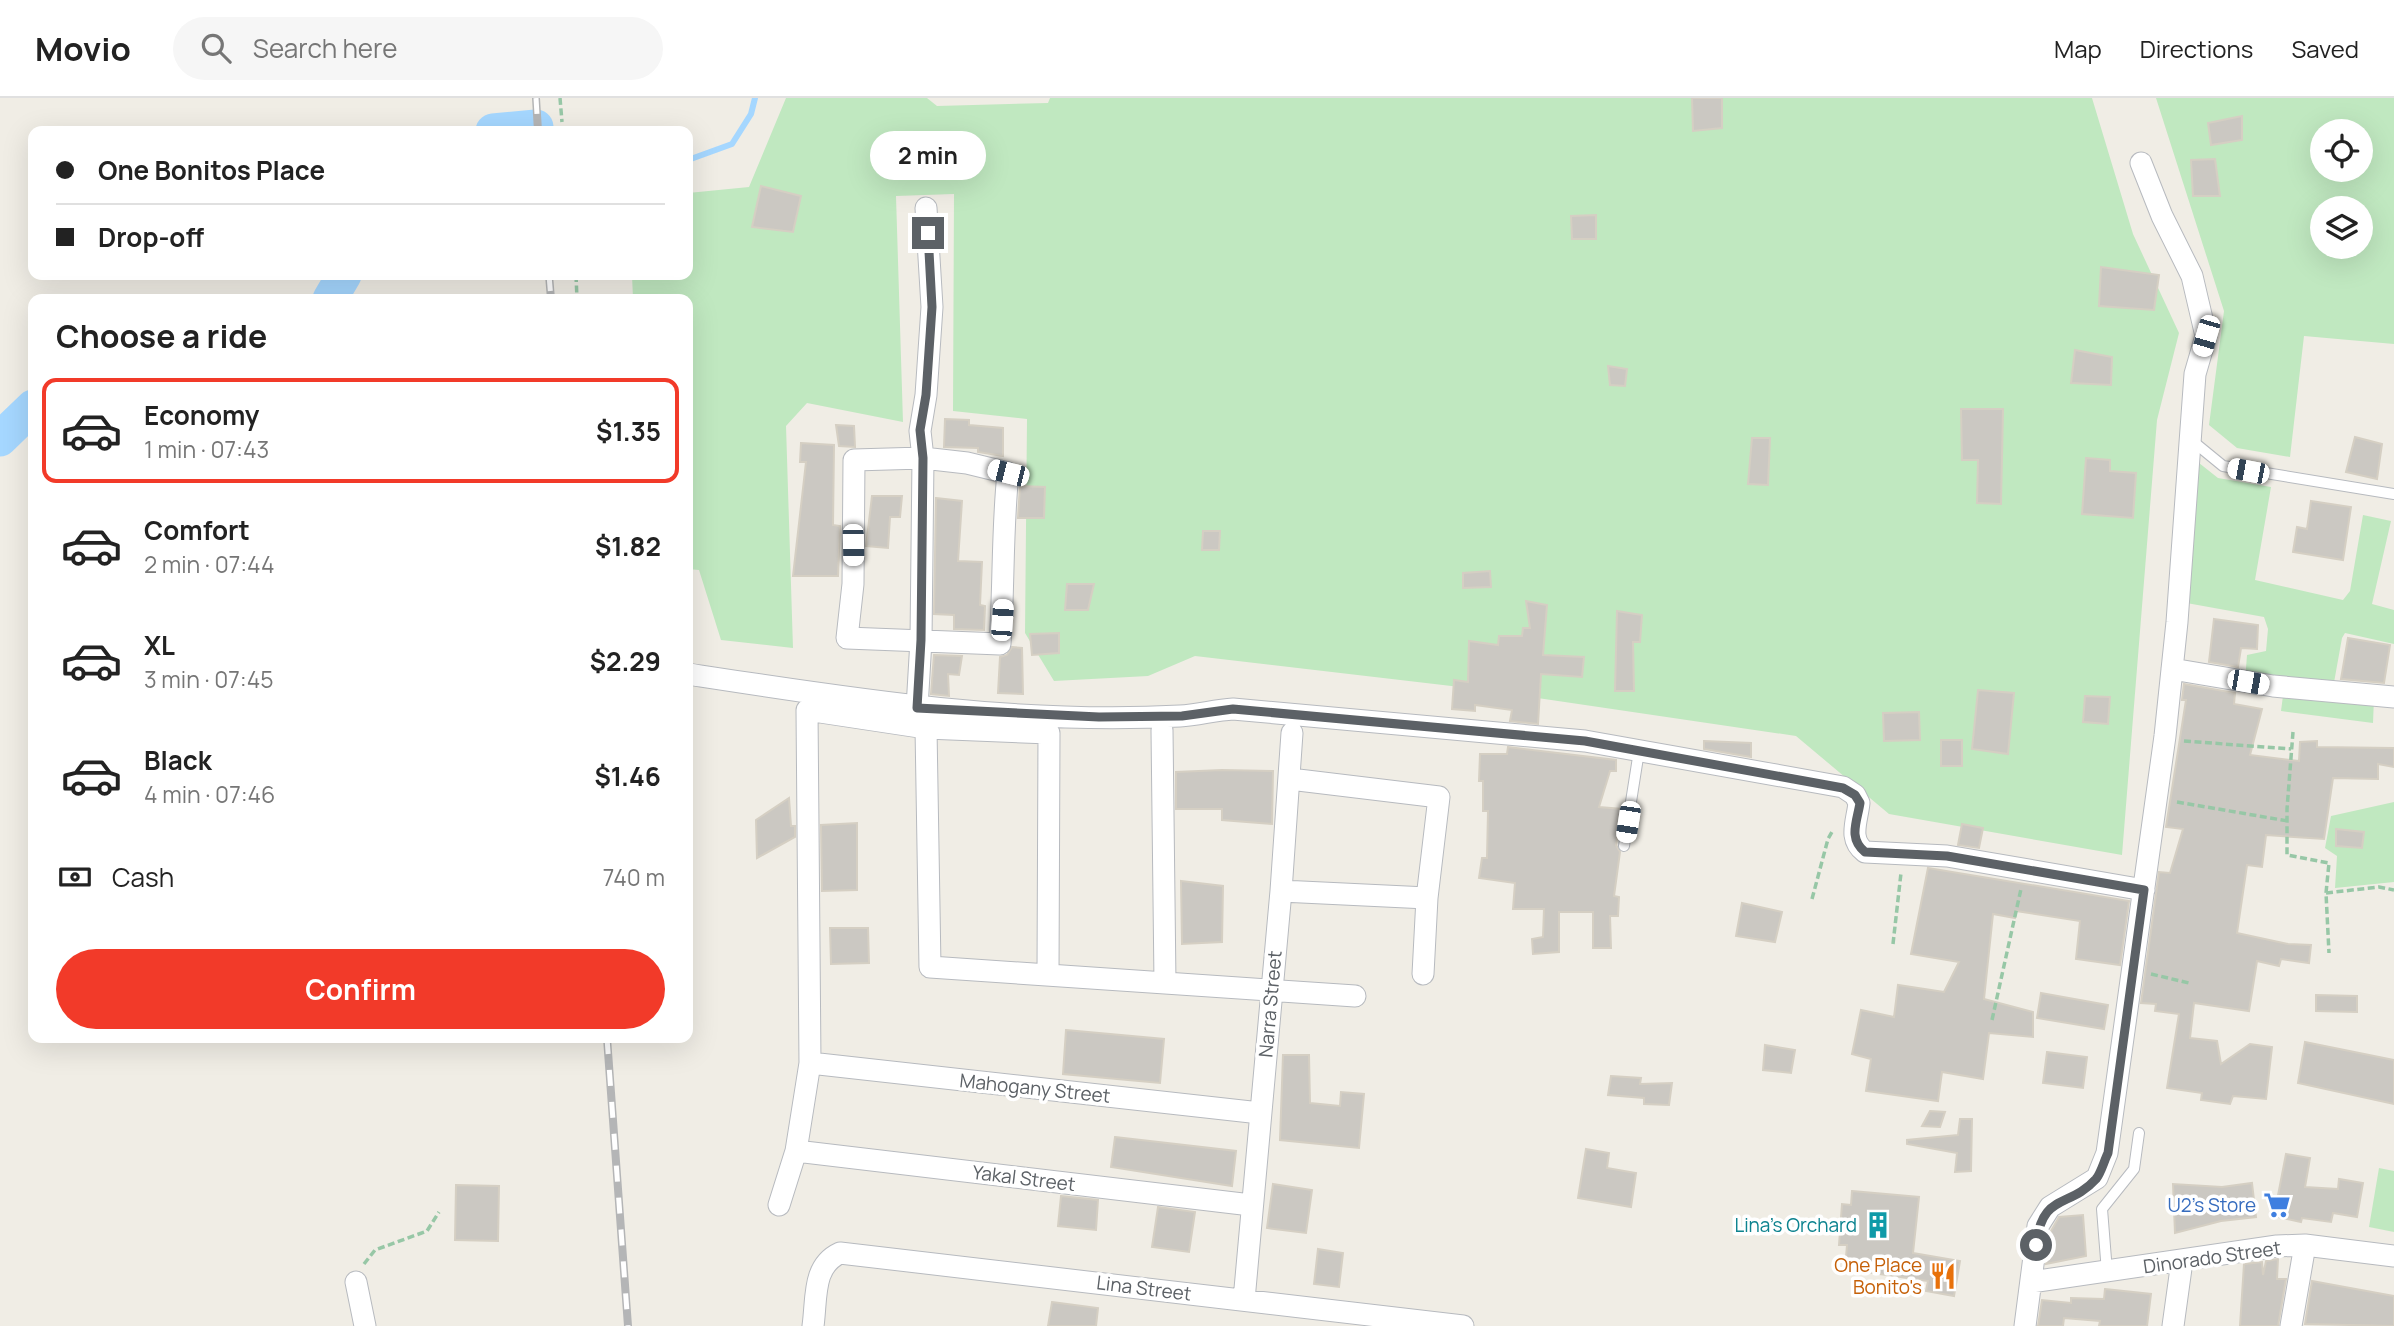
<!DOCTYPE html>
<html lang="en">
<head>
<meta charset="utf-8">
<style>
  :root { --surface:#fff; --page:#f6f6f6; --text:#222; --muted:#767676; --line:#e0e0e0; --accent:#f23a29 }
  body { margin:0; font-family:Manrope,sans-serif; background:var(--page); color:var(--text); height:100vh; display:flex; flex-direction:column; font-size:26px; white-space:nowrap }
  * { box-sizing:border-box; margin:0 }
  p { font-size:23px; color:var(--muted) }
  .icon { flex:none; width:38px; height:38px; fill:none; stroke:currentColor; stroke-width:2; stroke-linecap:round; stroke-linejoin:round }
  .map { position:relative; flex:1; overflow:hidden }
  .panel { position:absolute; left:28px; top:196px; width:665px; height:749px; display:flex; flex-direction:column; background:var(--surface); border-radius:14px; box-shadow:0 7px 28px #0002 }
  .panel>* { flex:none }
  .hud { position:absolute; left:28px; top:28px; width:665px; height:154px; border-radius:14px; box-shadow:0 7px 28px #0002; display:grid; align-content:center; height:154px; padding:0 28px; background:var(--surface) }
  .tools { position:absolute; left:2310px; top:21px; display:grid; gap:14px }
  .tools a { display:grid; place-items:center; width:63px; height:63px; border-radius:50%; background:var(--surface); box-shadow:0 7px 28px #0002; font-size:35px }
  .end { position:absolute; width:32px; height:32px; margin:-16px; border:9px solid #5c6166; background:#fff; box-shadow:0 0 0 4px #fff }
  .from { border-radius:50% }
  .bubble { position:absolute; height:49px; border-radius:24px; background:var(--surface); box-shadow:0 7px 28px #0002; font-size:23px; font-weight:700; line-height:49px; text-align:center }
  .car { position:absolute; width:21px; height:42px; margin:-21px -10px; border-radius:9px; box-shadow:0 0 5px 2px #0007; background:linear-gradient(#fff 24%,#345 0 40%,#fff 0 76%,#345 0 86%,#fff 0) }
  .hud b { display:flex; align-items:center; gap:24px; height:66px; font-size:26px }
  .hud b+b { border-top:2px solid var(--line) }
  .hud i { width:18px; height:18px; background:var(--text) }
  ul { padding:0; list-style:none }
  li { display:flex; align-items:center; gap:21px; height:105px; margin:0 14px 10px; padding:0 14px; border:4px solid transparent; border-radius:14px }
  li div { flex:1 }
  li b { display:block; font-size:26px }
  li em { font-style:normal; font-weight:700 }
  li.on { border-color:var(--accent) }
  li>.icon { width:63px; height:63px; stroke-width:1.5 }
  h2 { padding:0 28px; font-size:32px; line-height:84px }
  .pay { display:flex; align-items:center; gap:18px; height:77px; padding:0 28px; font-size:26px }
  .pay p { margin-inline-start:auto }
  .primary-button { display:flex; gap:14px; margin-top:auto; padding:14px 28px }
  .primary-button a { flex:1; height:80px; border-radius:42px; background:var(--accent); color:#fff; font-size:28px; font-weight:700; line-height:80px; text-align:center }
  header { display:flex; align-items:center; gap:42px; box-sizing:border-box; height:98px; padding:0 35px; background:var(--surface); border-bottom:2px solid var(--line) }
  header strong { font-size:33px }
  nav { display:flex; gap:38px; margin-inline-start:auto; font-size:24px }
  .search { width:490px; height:63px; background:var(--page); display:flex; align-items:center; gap:18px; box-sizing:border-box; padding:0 24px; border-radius:38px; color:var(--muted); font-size:26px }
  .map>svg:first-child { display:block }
  .green { fill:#c0e8c0; fill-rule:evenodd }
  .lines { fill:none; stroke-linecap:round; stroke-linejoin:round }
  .stream { stroke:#a5d7ff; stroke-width:6 }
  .river { stroke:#a5d7ff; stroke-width:35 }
  .building { fill:#cbc8c2; stroke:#d5cfc3; stroke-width:2 }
  .lane-casing { stroke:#b7babf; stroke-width:12 }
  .street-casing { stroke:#b7babf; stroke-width:23 }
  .path { stroke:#97c7a6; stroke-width:3.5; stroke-dasharray:7 3.5; stroke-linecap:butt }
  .lane { stroke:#fff; stroke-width:10 }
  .street { stroke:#fff; stroke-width:21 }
  .rail-casing { stroke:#b4b5b6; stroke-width:8 }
  .rail { stroke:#fff; stroke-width:5; stroke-dasharray:16; stroke-linecap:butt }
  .route { stroke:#5c6166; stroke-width:9 }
  .labels { text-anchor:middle; stroke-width:7; stroke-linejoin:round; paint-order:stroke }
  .street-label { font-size:19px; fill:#5c6166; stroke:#fff }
  .shop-label { font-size:19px; fill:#366cbe; stroke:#fff; text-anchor:end }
  .culture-label { font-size:19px; fill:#0d838f; stroke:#fff; text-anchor:end }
  .food-label { font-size:19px; fill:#c56008; stroke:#fff; text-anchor:end }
</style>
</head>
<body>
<header>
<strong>Movio</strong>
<div class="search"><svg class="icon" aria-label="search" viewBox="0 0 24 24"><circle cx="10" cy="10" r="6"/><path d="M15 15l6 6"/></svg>Search here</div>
<nav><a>Map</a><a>Directions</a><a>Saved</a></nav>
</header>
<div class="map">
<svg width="2394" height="1228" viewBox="0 0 2394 1228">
  <rect width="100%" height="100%" fill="#f0ede5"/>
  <path class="green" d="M 786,0 L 927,0 L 937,8 L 1048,5 L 1050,0 L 2092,0 L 2133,136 L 2179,235 L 2157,322 L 2122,757 L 1889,716 L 1796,638 L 1477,591 L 1195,558 L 1148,578 L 1054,583 L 1025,535 L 1027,321 L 953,313 L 954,96 L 896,98 L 903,324 L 807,305 L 786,328 L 793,550 L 721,542 L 699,472 L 688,471 L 688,201 L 633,201 L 632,177 L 688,177 L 688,95 L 749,89 Z
    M 2156,0 L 2394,0 L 2394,246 L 2304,238 L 2290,359 L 2237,350 L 2209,327 L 2224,213 ZM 2322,33 L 2361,33 L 2361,72 L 2322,72 ZM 2322,110 L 2361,110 L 2361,149 L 2322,149 Z
    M 2194,361 L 2218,380 L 2271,389 L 2255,482 L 2343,502 L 2350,493 L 2363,417 L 2391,423 L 2372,506 L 2394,512 L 2394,546 L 2345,535 L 2342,540 L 2333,590 L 2374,600 L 2373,625 L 2281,613 L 2284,590 L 2245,583 L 2247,557 L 2266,553 L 2268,531 L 2264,519 L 2181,504 Z
    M 2394,704 L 2394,784 L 2335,790 L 2337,758 L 2325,750 L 2331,718 Z
    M 2379,1070 L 2394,1073 L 2394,1134 L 2369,1129 Z"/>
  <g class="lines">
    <path class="stream" d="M 536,29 L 549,33
      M 688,62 L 732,46 L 751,16 L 755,0"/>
    <path class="river" d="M 493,33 L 536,29
      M 330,201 L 344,177
      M 0,341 L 33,309"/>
  </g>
  <path class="building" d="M 1692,0 L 1722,0 L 1722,30 L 1693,33 Z
    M 2242,18 L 2242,42 L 2211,47 L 2208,25 Z
    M 921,34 L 953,38 L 949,77 L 918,75 Z
    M 2215,61 L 2220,98 L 2193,98 L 2191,62 Z
    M 761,88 L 801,98 L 793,134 L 752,129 Z
    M 1596,117 L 1596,141 L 1572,141 L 1571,118 Z
    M 2101,169 L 2159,177 L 2154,212 L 2099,208 Z
    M 2075,252 L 2112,259 L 2111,287 L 2071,285 Z
    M 1608,268 L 1627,271 L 1625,288 L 1610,287 Z
    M 1961,311 L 2003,311 L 2001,406 L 1977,405 L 1978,362 L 1962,362 Z
    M 945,321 L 969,322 L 969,327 L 1003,330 L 1003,358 L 978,354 L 978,350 L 944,349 Z
    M 836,327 L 854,328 L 855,349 L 839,348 Z
    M 2355,339 L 2382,346 L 2377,381 L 2346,374 Z
    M 1752,340 L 1770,340 L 1768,387 L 1748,386 Z
    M 801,345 L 834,347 L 833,427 L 840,428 L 838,478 L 793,478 L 806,364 L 800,364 Z
    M 2086,360 L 2110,362 L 2110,373 L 2136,375 L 2133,420 L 2082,416 Z
    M 1020,388 L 1045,389 L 1044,420 L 1018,420 Z
    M 872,398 L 902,398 L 900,419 L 890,419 L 888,450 L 866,448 Z
    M 936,400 L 962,403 L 958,463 L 982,464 L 980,507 L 985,508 L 984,532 L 954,531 L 954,517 L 934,516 Z
    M 2311,403 L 2351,409 L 2343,462 L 2293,454 L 2297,429 L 2307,431 Z
    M 1203,433 L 1220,433 L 1219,452 L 1202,452 Z
    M 1490,473 L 1491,489 L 1463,490 L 1463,475 Z
    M 1067,486 L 1094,486 L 1088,512 L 1065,512 Z
    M 1526,503 L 1547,507 L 1543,557 L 1584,559 L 1582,579 L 1541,576 L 1538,626 L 1510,623 L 1512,612 L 1475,607 L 1475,613 L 1452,611 L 1454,582 L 1468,584 L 1469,543 L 1498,547 L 1499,538 L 1522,538 L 1523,530 L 1530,530 Z
    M 1617,513 L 1642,517 L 1640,544 L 1633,544 L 1634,593 L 1615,593 Z
    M 2214,521 L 2258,527 L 2257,551 L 2241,550 L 2238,569 L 2209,564 Z
    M 1059,535 L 1059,555 L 1032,557 L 1030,536 Z
    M 2348,540 L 2390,547 L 2384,585 L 2341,581 Z
    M 1012,549 L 1022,550 L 1023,596 L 998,595 L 1000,559 L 1007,557 Z
    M 934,557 L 962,558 L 959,577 L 948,576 L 949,598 L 931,596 Z
    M 2184,586 L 2235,595 L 2234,606 L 2262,611 L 2250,657 L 2299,663 L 2300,644 L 2317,643 L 2317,649 L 2394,650 L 2394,669 L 2378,666 L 2378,681 L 2333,680 L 2324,741 L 2266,737 L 2262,769 L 2247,767 L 2237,835 L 2288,846 L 2311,847 L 2309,865 L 2281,861 L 2279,868 L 2257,863 L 2249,913 L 2194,905 L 2190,940 L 2217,943 L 2221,966 L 2250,946 L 2272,949 L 2266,1001 L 2233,998 L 2230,1006 L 2201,1002 L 2202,995 L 2167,990 L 2179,916 L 2155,913 L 2156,906 L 2141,905 L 2159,774 L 2170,775 L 2183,731 L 2166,729 L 2186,602 L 2182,602 Z
    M 1978,592 L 2014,595 L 2008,656 L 1972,651 Z
    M 2085,598 L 2110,599 L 2108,626 L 2083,624 Z
    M 1919,614 L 1920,642 L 1884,643 L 1883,615 Z
    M 1941,642 L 1962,642 L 1962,668 L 1941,668 Z
    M 1704,643 L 1751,645 L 1751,659 L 1704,651 Z
    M 1508,649 L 1616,662 L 1616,673 L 1610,673 L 1599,709 L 1622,711 L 1616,747 L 1620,754 L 1614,798 L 1619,799 L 1618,818 L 1610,818 L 1611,850 L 1593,850 L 1593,814 L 1559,814 L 1559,854 L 1533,856 L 1532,841 L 1543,839 L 1544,811 L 1513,811 L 1515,785 L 1479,780 L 1482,760 L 1487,760 L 1488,713 L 1483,713 L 1483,683 L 1479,683 L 1480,656 L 1507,656 Z
    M 1222,672 L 1273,673 L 1272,726 L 1222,722 L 1222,711 L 1176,711 L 1176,674 Z
    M 789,700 L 791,728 L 795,728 L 795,739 L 757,760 L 756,722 Z
    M 857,725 L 857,792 L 822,793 L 821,727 Z
    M 1962,726 L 1983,730 L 1979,750 L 1958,747 Z
    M 2336,731 L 2364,734 L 2362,750 L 2336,748 Z
    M 1928,770 L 2129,803 L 2120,867 L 2076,861 L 2080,823 L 2016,813 L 2015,820 L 1993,816 L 1984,901 L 2033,914 L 2033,939 L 1989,935 L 1983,981 L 1942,974 L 1938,1003 L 1866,993 L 1871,961 L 1852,956 L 1861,912 L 1894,919 L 1898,887 L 1944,894 L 1959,864 L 1911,856 Z
    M 1181,783 L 1223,788 L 1222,844 L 1182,846 Z
    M 1742,805 L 1782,814 L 1775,844 L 1736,838 Z
    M 830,830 L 868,830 L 869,865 L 831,866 Z
    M 2041,895 L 2108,907 L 2104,931 L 2037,920 Z
    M 2316,897 L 2357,898 L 2357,914 L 2316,913 Z
    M 1066,932 L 1164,941 L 1160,985 L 1063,976 Z
    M 2305,944 L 2394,962 L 2394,1006 L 2298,985 Z
    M 1765,947 L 1795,952 L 1791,975 L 1763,972 Z
    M 2047,954 L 2087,959 L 2083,990 L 2043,985 Z
    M 1283,957 L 1309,957 L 1310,1005 L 1340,1008 L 1341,994 L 1364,996 L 1359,1050 L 1280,1042 Z
    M 1611,978 L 1641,980 L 1640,986 L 1672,985 L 1669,1007 L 1644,1006 L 1644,1000 L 1608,997 Z
    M 1930,1013 L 1945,1014 L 1940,1029 L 1922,1028 Z
    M 1960,1021 L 1972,1021 L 1971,1073 L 1955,1074 L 1957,1055 L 1907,1046 L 1907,1042 L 1958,1037 Z
    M 1115,1039 L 1236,1053 L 1232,1088 L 1111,1069 Z
    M 1586,1051 L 1609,1055 L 1607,1070 L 1636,1075 L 1631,1109 L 1578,1100 Z
    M 2286,1056 L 2310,1060 L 2305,1089 L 2338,1091 L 2339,1081 L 2363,1085 L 2357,1119 L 2333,1115 L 2331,1124 L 2302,1120 L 2301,1124 L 2274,1118 Z
    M 2252,1085 L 2256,1119 L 2221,1123 L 2175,1135 L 2173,1086 L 2222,1089 Z
    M 1273,1086 L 1312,1092 L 1306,1135 L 1267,1130 Z
    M 456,1087 L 499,1088 L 498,1143 L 455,1142 Z
    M 1852,1093 L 1919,1099 L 1913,1155 L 1960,1163 L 1954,1198 L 1926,1193 L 1928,1183 L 1845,1171 L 1847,1147 L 1839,1147 L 1842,1106 L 1851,1107 Z
    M 1061,1098 L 1098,1102 L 1096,1132 L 1058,1128 Z
    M 1158,1109 L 1195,1114 L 1189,1154 L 1152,1149 Z
    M 2083,1117 L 2086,1158 L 2046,1166 L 2051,1133 L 2059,1119 Z
    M 1318,1151 L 1343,1155 L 1339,1189 L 1314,1186 Z
    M 2278,1161 L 2277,1181 L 2286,1181 L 2278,1228 L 2240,1228 L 2244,1166 L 2262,1164 L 2263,1177 L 2266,1163 Z
    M 2312,1183 L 2394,1198 L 2394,1228 L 2305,1226 Z
    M 2105,1191 L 2151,1196 L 2147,1228 L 2099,1228 L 2100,1223 L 2064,1220 L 2063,1228 L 2038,1228 L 2042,1202 L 2071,1205 L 2071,1200 L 2104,1201 Z
    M 1052,1204 L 1098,1210 L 1096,1228 L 1048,1228 Z"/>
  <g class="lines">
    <defs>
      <path id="lane" d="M 2190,341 L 2223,368 L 2394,396
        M 1624,748 L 1639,653
        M 2107,1174 L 2102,1111 L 2134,1071 L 2139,1035"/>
      <path id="street" d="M 923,360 L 967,365 L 1008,375 C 1002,432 1004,489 1000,546 L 847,540 L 853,486 L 854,362 Z
        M 2172,571 L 2273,588 L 2394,599
        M 688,576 C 851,601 1014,627 1180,618 C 1198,617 1215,612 1233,611 L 1585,643 L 1843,689 L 1855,697 L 1859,705 C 1857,724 1848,741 1865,754 L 1947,758 L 2144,792
        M 917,610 L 921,542 L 923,360 L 920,333 L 926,297 L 932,209 L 926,110
        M 926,630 L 930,869 L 1355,898
        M 1162,632 L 1165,885
        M 1290,681 L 1439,699 L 1427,800 L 1423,876
        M 1281,793 L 1427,800
        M 810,965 L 1260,1015
        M 796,1053 L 1251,1107
        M 779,1107 L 796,1053 L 810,965 L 807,612 L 926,630 L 1049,635 L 1048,877
        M 356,1184 L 365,1228
        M 2031,1184 L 2277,1148 L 2305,1147 L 2394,1158
        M 1244,1202 L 1281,793 L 1292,635
        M 813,1228 C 817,1200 812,1168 840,1155 L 1463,1228
        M 2025,1228 L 2038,1128 L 2050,1109 L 2097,1080 L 2107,1055 L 2165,638 L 2177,524 L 2195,276 L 2206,238 L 2192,178 L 2162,118 L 2141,65
        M 2173,1228 L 2182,1163
        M 2291,1228 L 2305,1147"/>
    </defs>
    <use href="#lane" class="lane-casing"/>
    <use href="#street" class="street-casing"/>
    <path class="path" d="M 560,0 L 562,24
      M 576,177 L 577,201
      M 2293,634 L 2287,711 L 2287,757 L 2329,765 L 2326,795 L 2329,855
      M 2184,643 L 2291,651
      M 2177,704 L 2288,723
      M 2326,795 L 2379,789 L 2394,792
      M 1812,801 L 1828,741 L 1833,732
      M 1893,846 L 1901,775
      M 2151,876 L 2189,885
      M 1992,922 L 2021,791
      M 364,1166 L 375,1152 L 427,1133 L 439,1114"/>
    <use href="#lane" class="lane"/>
    <use href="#street" class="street"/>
    <defs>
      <path id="rail" d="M 536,0 L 538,33
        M 549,177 L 551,201
        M 607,940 L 628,1228"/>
    </defs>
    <use href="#rail" class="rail-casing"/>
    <use href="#rail" class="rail"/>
  </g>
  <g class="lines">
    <path class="route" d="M 928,135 L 932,209 L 926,297 L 920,332 L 923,360 L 921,542 L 917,610 L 1099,619 L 1182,618 L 1233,611 L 1585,643 L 1843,690 L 1855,697 L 1860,705 C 1857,724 1848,740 1865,754 L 1947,758 L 2144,792 L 2108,1055 C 2104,1063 2101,1075 2096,1081 C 2069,1111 2042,1094 2036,1147"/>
  </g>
  <defs>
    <symbol id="supermarket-bare" viewBox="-9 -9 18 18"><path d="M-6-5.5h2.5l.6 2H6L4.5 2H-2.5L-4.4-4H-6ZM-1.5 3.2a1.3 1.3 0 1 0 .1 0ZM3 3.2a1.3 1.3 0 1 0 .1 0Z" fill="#3f7fe0" stroke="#fff" stroke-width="2.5" paint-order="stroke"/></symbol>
    <symbol id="building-bare" viewBox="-9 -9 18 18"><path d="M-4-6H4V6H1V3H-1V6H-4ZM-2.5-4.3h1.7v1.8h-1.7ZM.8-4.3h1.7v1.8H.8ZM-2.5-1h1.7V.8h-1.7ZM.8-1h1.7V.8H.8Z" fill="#0f9aa8" stroke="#fff" stroke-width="2.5" paint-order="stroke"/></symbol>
    <symbol id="restaurant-bare" viewBox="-9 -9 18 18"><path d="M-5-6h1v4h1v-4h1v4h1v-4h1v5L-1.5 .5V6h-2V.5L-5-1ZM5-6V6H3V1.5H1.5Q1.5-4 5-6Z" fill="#e8710a" stroke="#fff" stroke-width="2.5" paint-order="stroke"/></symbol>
  </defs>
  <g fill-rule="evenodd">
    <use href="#supermarket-bare" x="2258" y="1088" width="38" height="38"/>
    <use href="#building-bare" x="1859" y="1108" width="38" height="38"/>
    <use href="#restaurant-bare" x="1924" y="1159" width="38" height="38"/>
  </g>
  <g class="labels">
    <g class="street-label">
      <text transform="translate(1270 906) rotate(-85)" y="7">Narra Street</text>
      <text transform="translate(1035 990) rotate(6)" y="7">Mahogany Street</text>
      <text transform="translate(1024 1080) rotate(7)" y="7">Yakal Street</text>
      <text transform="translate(2212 1159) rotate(-8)" y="7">Dinorado Street</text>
      <text transform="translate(1144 1190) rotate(7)" y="7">Lina Street</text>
    </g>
    <g class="shop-label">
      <text x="2256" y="1114">U2's Store</text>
    </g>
    <g class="culture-label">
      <text x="1857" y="1134">Lina's Orchard</text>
    </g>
    <g class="food-label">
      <text x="1922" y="1174">One Place<tspan x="1922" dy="22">Bonito's</tspan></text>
    </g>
  </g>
</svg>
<div class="tools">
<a><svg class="icon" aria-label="locate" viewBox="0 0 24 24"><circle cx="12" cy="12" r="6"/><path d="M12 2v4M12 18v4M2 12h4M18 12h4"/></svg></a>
<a><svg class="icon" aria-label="layers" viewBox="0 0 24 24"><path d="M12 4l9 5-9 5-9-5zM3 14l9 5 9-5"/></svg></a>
</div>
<i class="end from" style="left:2036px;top:1147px"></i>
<i class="end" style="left:928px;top:135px"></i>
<div class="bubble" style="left:870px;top:33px;width:116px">2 min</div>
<i class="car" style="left:2206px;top:238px;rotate:196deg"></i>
<i class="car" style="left:2248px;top:373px;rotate:281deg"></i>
<i class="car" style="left:1008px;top:375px;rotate:284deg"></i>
<i class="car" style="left:853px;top:447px;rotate:179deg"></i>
<i class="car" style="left:1002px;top:522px;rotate:4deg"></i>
<i class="car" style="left:2248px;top:584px;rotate:100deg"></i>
<i class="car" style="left:1628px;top:724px;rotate:189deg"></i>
<div class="hud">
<b><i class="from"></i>One Bonitos Place</b>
<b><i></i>Drop-off</b>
</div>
<section class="panel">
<h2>Choose a ride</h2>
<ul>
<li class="on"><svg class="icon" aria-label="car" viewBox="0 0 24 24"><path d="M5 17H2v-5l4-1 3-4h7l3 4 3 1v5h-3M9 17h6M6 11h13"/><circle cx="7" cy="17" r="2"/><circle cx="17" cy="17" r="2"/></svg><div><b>Economy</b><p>1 min · 07:43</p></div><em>$1.35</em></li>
<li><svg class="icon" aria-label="car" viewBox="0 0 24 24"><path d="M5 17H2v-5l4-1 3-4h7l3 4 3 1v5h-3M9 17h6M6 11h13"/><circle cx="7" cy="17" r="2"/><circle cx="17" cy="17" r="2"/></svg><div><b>Comfort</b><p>2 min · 07:44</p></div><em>$1.82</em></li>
<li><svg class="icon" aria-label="car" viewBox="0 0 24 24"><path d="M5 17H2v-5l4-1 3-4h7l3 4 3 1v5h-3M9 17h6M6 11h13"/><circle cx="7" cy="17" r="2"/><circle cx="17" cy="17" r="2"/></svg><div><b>XL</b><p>3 min · 07:45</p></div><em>$2.29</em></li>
<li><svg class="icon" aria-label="car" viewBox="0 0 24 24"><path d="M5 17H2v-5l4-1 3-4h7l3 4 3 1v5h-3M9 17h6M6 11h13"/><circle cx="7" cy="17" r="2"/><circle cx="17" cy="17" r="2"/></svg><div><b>Black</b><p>4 min · 07:46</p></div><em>$1.46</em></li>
</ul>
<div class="pay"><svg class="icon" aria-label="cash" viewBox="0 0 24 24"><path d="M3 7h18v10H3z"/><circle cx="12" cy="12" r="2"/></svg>Cash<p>740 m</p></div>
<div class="primary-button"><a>Confirm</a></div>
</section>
</div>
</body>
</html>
